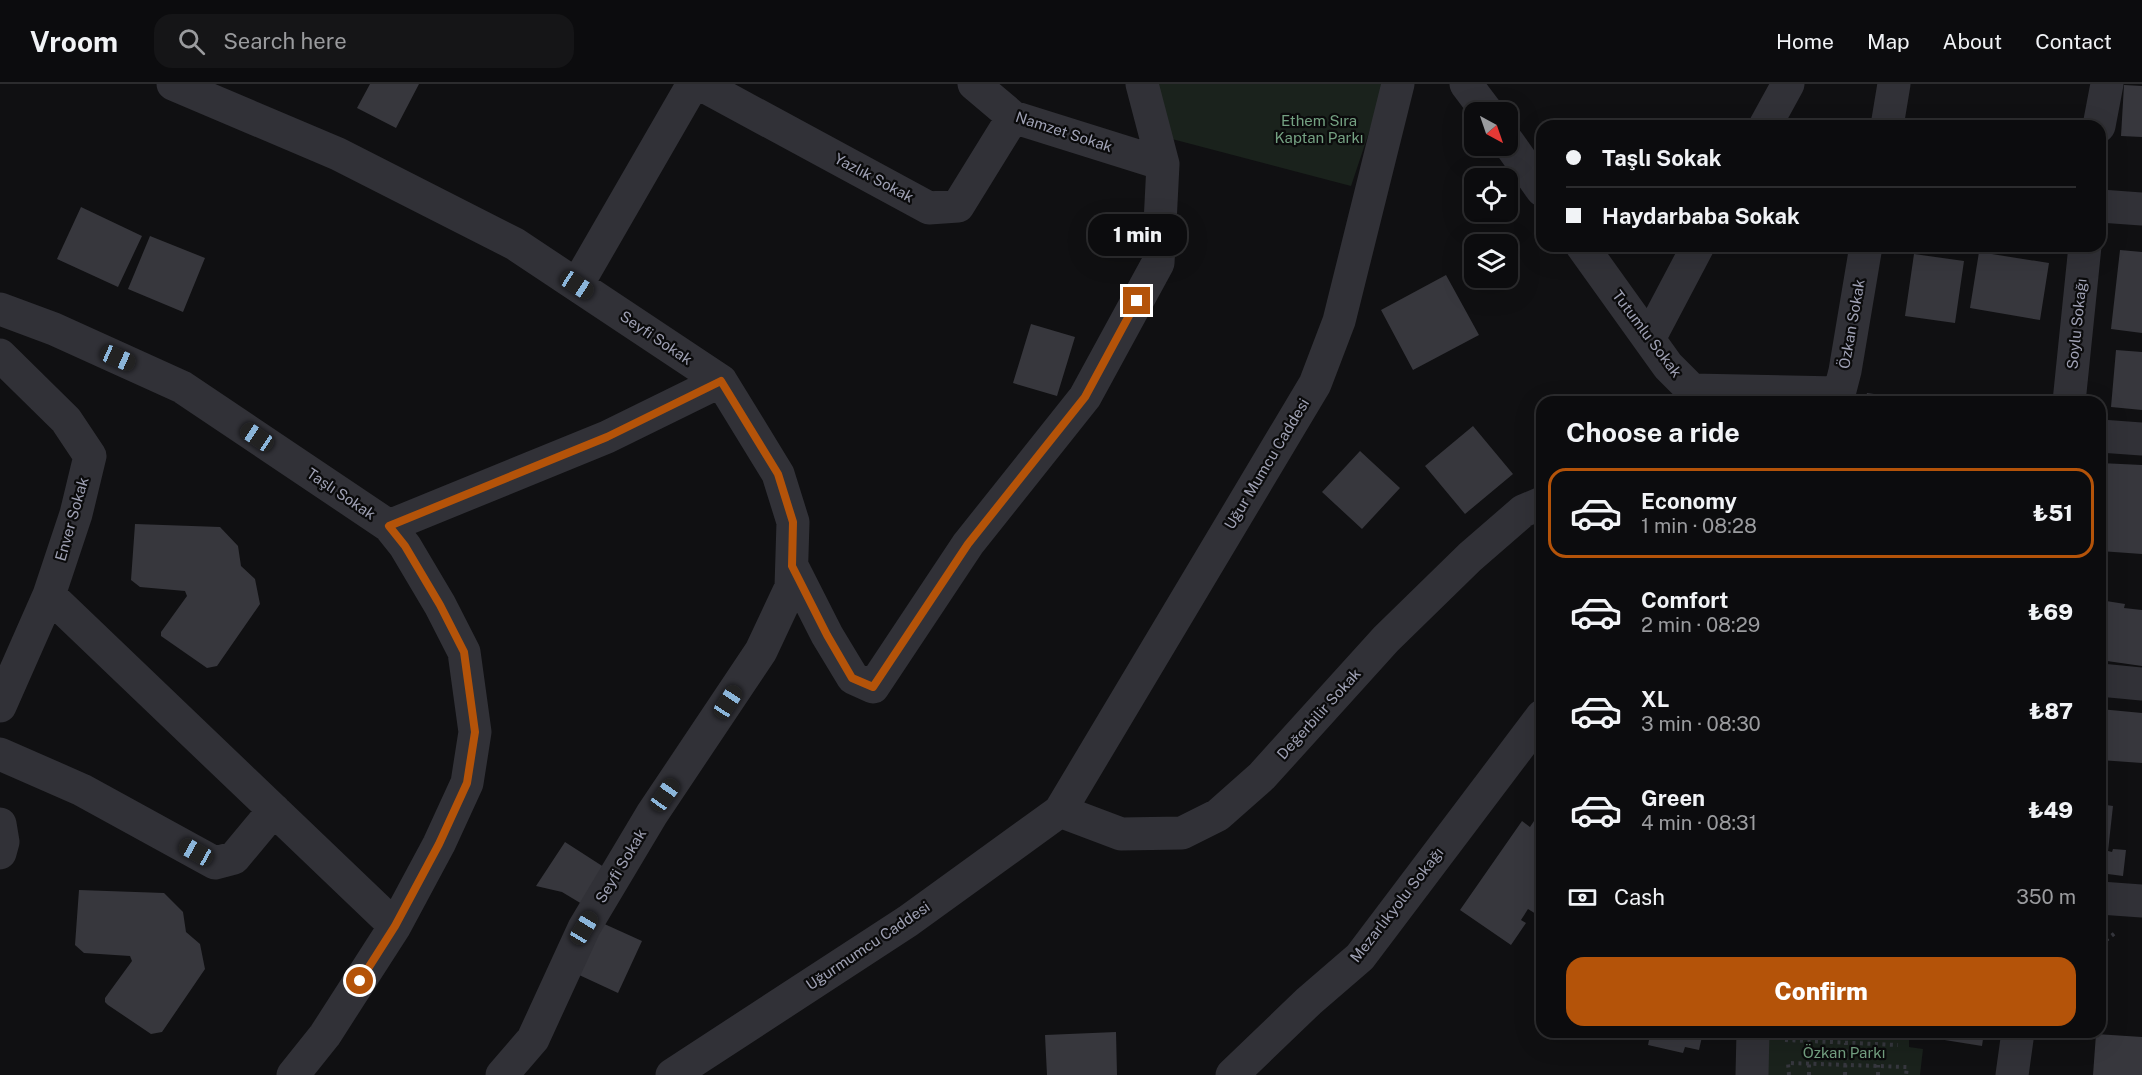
<!DOCTYPE html>
<html lang="en">
<head>
<meta charset="utf-8">
<style>
  :root { --surface:#0c0c0e; --page:#151517; --text:#f1f3f6; --muted:#9a9b9e; --line:#2c2c2e; --accent:#b45309 }
  body { margin:0; font-family:"Public Sans",sans-serif; background:var(--page); color:var(--text); height:100vh; display:flex; flex-direction:column; font-size:22px; white-space:nowrap }
  * { box-sizing:border-box; margin:0 }
  p { font-size:20px; color:var(--muted) }
  .icon { flex:none; width:33px; height:33px; fill:none; stroke:currentColor; stroke-width:2; stroke-linecap:round; stroke-linejoin:round }
  .map { position:relative; flex:1; overflow:hidden }
  .sheet { position:absolute; left:1536px; top:312px; width:570px; height:642px; display:flex; flex-direction:column; background:var(--surface); border-radius:18px; box-shadow:0 6px 24px #0002,0 0 0 2px var(--line) }
  .sheet>* { flex:none }
  .hud { position:absolute; left:1536px; top:36px; width:570px; height:132px; border-radius:18px; box-shadow:0 6px 24px #0002,0 0 0 2px var(--line); display:grid; align-content:center; height:132px; padding:0 30px; background:var(--surface) }
  .needle { width:39px; rotate:140deg }
  .buttons { position:absolute; left:1464px; top:18px; display:grid; gap:12px }
  .buttons a { display:grid; place-items:center; width:54px; height:54px; border-radius:12px; background:var(--surface); box-shadow:0 6px 24px #0002,0 0 0 2px var(--line); font-size:30px }
  .end { position:absolute; width:27px; height:27px; margin:-14px; border:8px solid #b45309; background:#fff; box-shadow:0 0 0 3px #fff }
  .from { border-radius:50% }
  .bubble { position:absolute; height:42px; border-radius:18px; background:var(--surface); box-shadow:0 6px 24px #0002,0 0 0 2px var(--line); font-size:20px; font-weight:800; line-height:42px; text-align:center }
  .car { position:absolute; width:18px; height:36px; margin:-18px -9px; border-radius:8px; box-shadow:0 0 4px 2px #0007; background:linear-gradient(#222 24%,#8ab4d8 0 40%,#222 0 76%,#8ab4d8 0 86%,#222 0) }
  .hud b { display:flex; align-items:center; gap:21px; height:57px; font-size:22px }
  .hud b+b { border-top:2px solid var(--line) }
  .hud i { width:15px; height:15px; background:var(--text) }
  ul { padding:0; list-style:none }
  li { display:flex; align-items:center; gap:18px; height:90px; margin:0 12px 9px; padding:0 18px; border:3px solid transparent; border-radius:18px }
  li div { flex:1 }
  li b { display:block; font-size:22px }
  li em { font-style:normal; font-weight:800 }
  li.active { border-color:var(--accent) }
  li>.icon { width:54px; height:54px; stroke-width:1.5 }
  h2 { padding:0 30px; font-size:27px; line-height:72px }
  .pay { display:flex; align-items:center; gap:15px; height:66px; padding:0 30px; font-size:22px }
  .pay p { margin-inline-start:auto }
  .action { display:flex; gap:12px; margin-top:auto; padding:12px 30px }
  .action a { flex:1; height:69px; border-radius:18px; background:var(--accent); color:#fff; font-size:24px; font-weight:800; line-height:69px; text-align:center }
  header { display:flex; align-items:center; gap:36px; box-sizing:border-box; height:84px; padding:0 30px; background:var(--surface); border-bottom:2px solid var(--line) }
  header strong { font-size:28px }
  nav { display:flex; gap:33px; margin-inline-start:auto; font-size:21px }
  .search { width:420px; height:54px; background:var(--page); display:flex; align-items:center; gap:15px; box-sizing:border-box; padding:0 21px; border-radius:18px; color:var(--muted); font-size:22px }
  .map>svg:first-child { display:block }
  .green { fill:#1a221c }
  .building { fill:#37373d }
  .lines { fill:none; stroke-linecap:round; stroke-linejoin:round }
  .path { stroke:#36373e; stroke-width:4; stroke-dasharray:3 4.5; stroke-linecap:butt }
  .minor { stroke:#313137; stroke-width:33 }
  .route { stroke:#b45309; stroke-width:8 }
  .labels { text-anchor:middle; stroke-width:4.5; stroke-linejoin:round; paint-order:stroke }
  .park-label { font-size:15px; fill:#74a182; stroke:#0b0b0c }
  .street-label { font-size:15px; fill:#9fa1b4; stroke:#0b0b0c }
</style>
</head>
<body>
<header>
<strong>Vroom</strong>
<div class="search"><svg class="icon" aria-label="search" viewBox="0 0 24 24"><circle cx="10" cy="10" r="6"/><path d="M15 15l6 6"/></svg>Search here</div>
<nav><a>Home</a><a>Map</a><a>About</a><a>Contact</a></nav>
</header>
<div class="map">
<svg width="2142" height="991" viewBox="0 0 2142 991">
  <rect width="100%" height="100%" fill="#101012"/>
  <path class="green" d="M 1157,0 L 1385,0 L 1351,102 L 1172,55 Z
    M 1766,948 L 1909,948 L 1909,963 L 1923,965 L 1920,991 L 1765,991 Z"/>
  <path class="building" d="M 370,0 L 419,0 L 396,44 L 357,24 Z
    M 2124,1 L 2142,2 L 2142,53 L 2121,52 Z
    M 81,123 L 142,152 L 118,203 L 57,175 Z
    M 150,152 L 205,174 L 183,228 L 128,205 Z
    M 1902,162 L 1958,162 L 1957,170 L 1902,164 Z
    M 2120,166 L 2142,168 L 2142,249 L 2111,245 Z
    M 1979,168 L 2049,179 L 2040,236 L 1970,224 Z
    M 1914,170 L 1964,177 L 1955,239 L 1905,232 Z
    M 1446,191 L 1479,251 L 1413,286 L 1381,226 Z
    M 1031,240 L 1075,253 L 1057,312 L 1013,299 Z
    M 2116,266 L 2142,268 L 2142,326 L 2111,323 Z
    M 1867,309 L 1923,317 L 1923,318 L 1865,318 Z
    M 1473,342 L 1513,390 L 1465,430 L 1425,382 Z
    M 1360,367 L 1400,404 L 1362,445 L 1322,408 Z
    M 2100,379 L 2142,381 L 2142,470 L 2100,467 Z
    M 135,440 L 220,443 L 238,462 L 241,482 L 255,495 L 260,520 L 217,582 L 207,584 L 161,552 L 161,548 L 187,512 L 185,507 L 140,503 L 131,496 Z
    M 2100,516 L 2125,520 L 2124,524 L 2142,526 L 2142,582 L 2100,576 Z
    M 2100,625 L 2142,629 L 2142,679 L 2100,676 Z
    M 2100,720 L 2113,722 L 2108,767 L 2112,768 L 2113,765 L 2126,766 L 2123,792 L 2100,789 Z
    M 1542,725 L 1542,807 L 1539,811 L 1542,813 L 1542,822 L 1536,830 L 1528,825 L 1521,836 L 1526,839 L 1511,861 L 1460,826 L 1522,737 L 1530,743 Z
    M 565,758 L 610,787 L 587,823 L 562,808 L 536,802 Z
    M 79,806 L 164,809 L 183,828 L 186,848 L 200,860 L 205,885 L 162,948 L 151,950 L 108,921 L 105,918 L 105,914 L 132,877 L 130,872 L 84,869 L 75,861 Z
    M 600,838 L 642,857 L 618,909 L 577,890 Z
    M 1116,948 L 1117,991 L 1047,991 L 1045,951 Z
    M 1641,948 L 1703,948 L 1699,966 L 1685,963 L 1683,969 L 1648,961 L 1650,951 Z
    M 1927,948 L 1984,948 L 1982,962 L 1926,953 Z
    M 2096,950 L 2142,953 L 2142,991 L 2093,991 Z"/>
  <g class="lines">
    <path class="path" d="M 2100,861 L 2115,849
      M 1785,956 L 1898,961
      M 1789,991 L 1788,979 L 1907,983 L 1906,991
      M 1809,991 L 1809,979
      M 1845,991 L 1846,959
      M 1878,991 L 1878,981"/>
    <path class="minor" d="M 173,0 L 338,70 L 515,160 L 721,297 L 778,390 L 793,438 L 791,503 L 761,567 L 652,730 L 584,844 L 533,955 L 502,991
      M 700,0 L 929,124 L 958,122 L 1013,33
      M 974,0 L 1013,33 L 1163,80
      M 1466,0 L 1487,28
      M 1765,42 L 1788,0
      M 1887,42 L 1894,0
      M 2099,42 L 2107,0
      M 1508,58 L 1542,106
      M 2100,122 L 2142,125
      M 1582,162 L 1668,282 L 1692,306 L 1838,309
      M 577,201 L 693,0
      M 0,225 L 54,245 L 182,303 L 389,442 L 405,462 L 440,521 L 464,568 L 475,648 L 467,699 L 439,760 L 395,842 L 325,951 L 293,991
      M 1649,255 L 1698,162
      M 0,271 L 66,336 L 90,372 L 76,430 L 49,511 L 0,622
      M 1837,318 L 1845,287 L 1866,162
      M 2069,318 L 2085,162
      M 2100,352 L 2142,355
      M 389,442 L 607,353 L 721,297
      M 792,482 L 827,551 L 853,594 L 873,603 L 968,460 L 1085,313 L 1158,179 L 1163,80 L 1142,0
      M 49,511 L 395,842
      M 2100,596 L 2142,600
      M 0,670 L 82,706 L 215,779 L 234,774 L 274,726
      M 1060,727 L 1121,750 L 1182,749 L 1218,731 L 1262,692 L 1386,555 L 1470,473 L 1523,427 L 1542,419
      M 0,740 L 3,758 L 0,769
      M 2100,814 L 2142,817
      M 672,991 L 908,837 L 1060,727 L 1315,300 L 1339,237 L 1398,0
      M 1232,991 L 1309,917 L 1360,873 L 1542,632
      M 1752,991 L 1753,948
      M 2012,991 L 2018,948"/>
  </g>
  <g class="lines">
    <path class="route" d="M 360,897 L 395,842 L 439,760 L 467,699 L 475,648 L 464,568 L 440,521 L 405,462 L 389,442 L 607,353 L 721,297 L 778,390 L 793,438 L 792,482 L 827,551 L 852,594 L 873,603 L 968,460 L 1085,313 L 1137,217"/>
  </g>
  <g class="labels">
    <g class="park-label">
      <text x="1319" y="42">Ethem Sıra<tspan x="1319" dy="17">Kaptan Parkı</tspan></text>
      <text x="1844" y="974">Özkan Parkı</text>
    </g>
    <g class="street-label">
      <text transform="translate(1064 48) rotate(18)" y="5">Namzet Sokak</text>
      <text transform="translate(874 94) rotate(28)" y="5">Yazlık Sokak</text>
      <text transform="translate(1852 240) rotate(-80)" y="5">Özkan Sokak</text>
      <text transform="translate(2077 240) rotate(-84)" y="5">Soylu Sokağı</text>
      <text transform="translate(1647 250) rotate(53)" y="5">Tutumlu Sokak</text>
      <text transform="translate(656 254) rotate(34)" y="5">Seyfi Sokak</text>
      <text transform="translate(1267 380) rotate(-59)" y="5">Uğur Mumcu Caddesi</text>
      <text transform="translate(341 410) rotate(34)" y="5">Taşlı Sokak</text>
      <text transform="translate(72 435) rotate(-74)" y="5">Enver Sokak</text>
      <text transform="translate(1319 630) rotate(-48)" y="5">Değerbilir Sokak</text>
      <text transform="translate(621 782) rotate(-59)" y="5">Seyfi Sokak</text>
      <text transform="translate(1397 821) rotate(-52)" y="5">Mezarlıkyolu Sokağı</text>
      <text transform="translate(868 862) rotate(-34)" y="5">Uğurmumcu Caddesi</text>
    </g>
  </g>
</svg>
<div class="buttons">
<a><svg class="needle" viewBox="-14 -14 28 28"><path d="M0-13l5 13h-10z" fill="#e53935"/><path d="M0 13l5-13h-10z" fill="#9a9b9e"/></svg></a>
<a><svg class="icon" aria-label="locate" viewBox="0 0 24 24"><circle cx="12" cy="12" r="6"/><path d="M12 2v4M12 18v4M2 12h4M18 12h4"/></svg></a>
<a><svg class="icon" aria-label="layers" viewBox="0 0 24 24"><path d="M12 4l9 5-9 5-9-5zM3 14l9 5 9-5"/></svg></a>
</div>
<i class="end from" style="left:360px;top:897px"></i>
<i class="end" style="left:1137px;top:217px"></i>
<div class="bubble" style="left:1088px;top:130px;width:99px">1 min</div>
<i class="car" style="left:577px;top:201px;rotate:123deg"></i>
<i class="car" style="left:118px;top:274px;rotate:114deg"></i>
<i class="car" style="left:257px;top:353px;rotate:304deg"></i>
<i class="car" style="left:728px;top:618px;rotate:33deg"></i>
<i class="car" style="left:665px;top:711px;rotate:35deg"></i>
<i class="car" style="left:196px;top:768px;rotate:299deg"></i>
<i class="car" style="left:584px;top:844px;rotate:31deg"></i>
<div class="hud">
<b><i class="from"></i>Taşlı Sokak</b>
<b><i></i>Haydarbaba Sokak</b>
</div>
<section class="sheet">
<h2>Choose a ride</h2>
<ul>
<li class="active"><svg class="icon" aria-label="car" viewBox="0 0 24 24"><path d="M5 17H2v-5l4-1 3-4h7l3 4 3 1v5h-3M9 17h6M6 11h13"/><circle cx="7" cy="17" r="2"/><circle cx="17" cy="17" r="2"/></svg><div><b>Economy</b><p>1 min · 08:28</p></div><em>₺51</em></li>
<li><svg class="icon" aria-label="car" viewBox="0 0 24 24"><path d="M5 17H2v-5l4-1 3-4h7l3 4 3 1v5h-3M9 17h6M6 11h13"/><circle cx="7" cy="17" r="2"/><circle cx="17" cy="17" r="2"/></svg><div><b>Comfort</b><p>2 min · 08:29</p></div><em>₺69</em></li>
<li><svg class="icon" aria-label="car" viewBox="0 0 24 24"><path d="M5 17H2v-5l4-1 3-4h7l3 4 3 1v5h-3M9 17h6M6 11h13"/><circle cx="7" cy="17" r="2"/><circle cx="17" cy="17" r="2"/></svg><div><b>XL</b><p>3 min · 08:30</p></div><em>₺87</em></li>
<li><svg class="icon" aria-label="car" viewBox="0 0 24 24"><path d="M5 17H2v-5l4-1 3-4h7l3 4 3 1v5h-3M9 17h6M6 11h13"/><circle cx="7" cy="17" r="2"/><circle cx="17" cy="17" r="2"/></svg><div><b>Green</b><p>4 min · 08:31</p></div><em>₺49</em></li>
</ul>
<div class="pay"><svg class="icon" aria-label="cash" viewBox="0 0 24 24"><path d="M3 7h18v10H3z"/><circle cx="12" cy="12" r="2"/></svg>Cash<p>350 m</p></div>
<div class="action"><a>Confirm</a></div>
</section>
</div>
</body>
</html>
